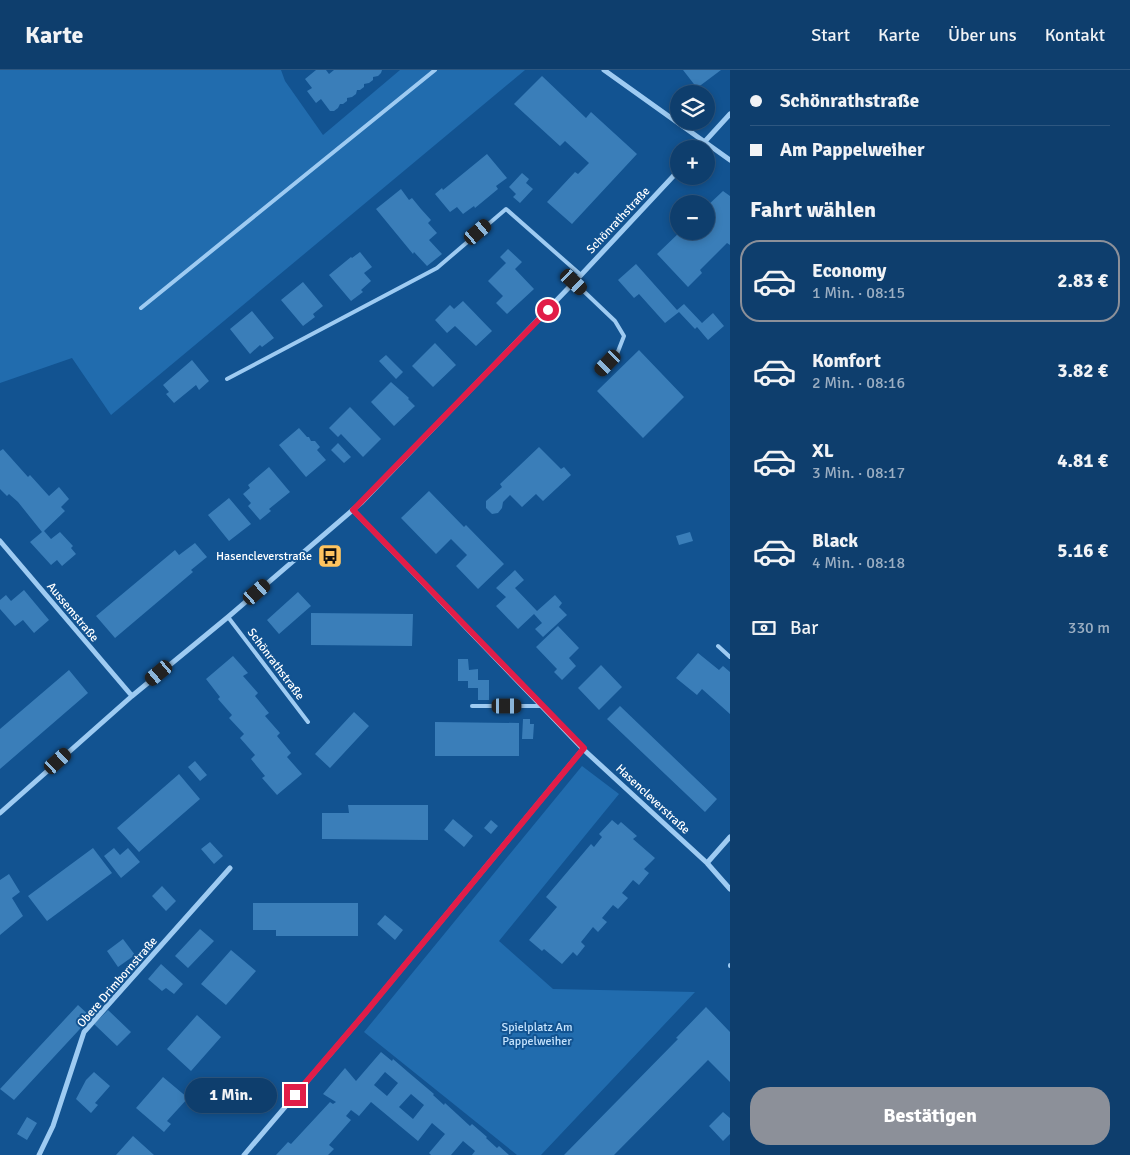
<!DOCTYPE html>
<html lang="de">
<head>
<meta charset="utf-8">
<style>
  :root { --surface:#0e3e6d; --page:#1c4975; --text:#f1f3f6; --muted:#9baec2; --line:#2e5780; --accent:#8c9099 }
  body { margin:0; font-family:Signika,sans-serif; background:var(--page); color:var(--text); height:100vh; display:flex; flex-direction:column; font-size:19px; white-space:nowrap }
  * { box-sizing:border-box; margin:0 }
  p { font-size:16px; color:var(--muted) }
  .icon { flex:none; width:28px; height:28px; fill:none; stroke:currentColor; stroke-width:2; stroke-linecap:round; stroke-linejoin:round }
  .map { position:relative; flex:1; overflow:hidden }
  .details { display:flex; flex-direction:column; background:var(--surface); width:400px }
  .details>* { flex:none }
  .top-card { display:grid; align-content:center; height:110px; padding:0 20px; background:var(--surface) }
  .controls { position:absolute; left:670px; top:15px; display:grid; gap:10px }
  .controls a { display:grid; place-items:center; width:45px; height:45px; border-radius:50%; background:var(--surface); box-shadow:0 2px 8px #0003,0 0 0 1px var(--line); font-size:25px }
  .end { position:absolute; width:22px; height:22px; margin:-11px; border:6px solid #e11d48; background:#fff; box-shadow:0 0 0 2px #fff }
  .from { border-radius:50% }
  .bubble { position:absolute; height:35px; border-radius:18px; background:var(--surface); box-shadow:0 2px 8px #0003,0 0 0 1px var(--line); font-size:16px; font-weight:700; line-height:35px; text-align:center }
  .car { position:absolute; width:15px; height:30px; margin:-15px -8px; border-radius:6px; box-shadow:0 0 4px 1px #0007; background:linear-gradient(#222 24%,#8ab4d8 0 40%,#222 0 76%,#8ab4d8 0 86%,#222 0) }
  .top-card b { display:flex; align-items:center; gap:18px; height:48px; font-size:19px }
  .top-card b+b { border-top:1px solid var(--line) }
  .top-card i { width:12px; height:12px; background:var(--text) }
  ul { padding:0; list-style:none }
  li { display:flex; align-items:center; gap:15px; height:82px; margin:0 10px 8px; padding:0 10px; border:2px solid transparent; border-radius:20px }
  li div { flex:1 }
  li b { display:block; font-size:19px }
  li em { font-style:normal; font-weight:700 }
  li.on { border-color:var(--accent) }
  li>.icon { width:45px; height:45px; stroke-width:1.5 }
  h2 { padding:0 20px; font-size:22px; line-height:60px }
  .pay { display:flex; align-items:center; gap:12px; height:55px; padding:0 20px; font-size:19px }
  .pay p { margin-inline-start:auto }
  .primary-button { display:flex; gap:10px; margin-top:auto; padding:10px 20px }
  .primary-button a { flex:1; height:58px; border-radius:20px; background:var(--accent); color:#fff; font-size:20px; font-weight:700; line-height:58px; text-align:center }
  header { display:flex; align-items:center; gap:30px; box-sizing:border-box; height:70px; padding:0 25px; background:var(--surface); border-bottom:1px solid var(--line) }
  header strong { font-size:24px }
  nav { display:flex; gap:28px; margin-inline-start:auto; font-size:18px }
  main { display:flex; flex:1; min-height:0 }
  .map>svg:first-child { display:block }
  .green { fill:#216cae }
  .building { fill:#3a7eb9; fill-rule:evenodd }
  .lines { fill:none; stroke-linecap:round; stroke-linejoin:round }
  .service { stroke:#9ecbf2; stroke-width:4 }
  .minor { stroke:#9ecbf2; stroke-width:5 }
  .route { stroke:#e11d48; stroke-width:6 }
  .labels { text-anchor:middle; stroke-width:4; stroke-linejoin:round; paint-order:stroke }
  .street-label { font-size:12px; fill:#fff; stroke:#125391 }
  .poi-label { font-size:12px; fill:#fff; stroke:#125391; text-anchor:end }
  .park-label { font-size:12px; fill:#c5e3fd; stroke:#125391 }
</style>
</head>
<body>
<header>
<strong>Karte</strong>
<nav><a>Start</a><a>Karte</a><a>Über uns</a><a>Kontakt</a></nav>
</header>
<main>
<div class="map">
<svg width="730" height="1085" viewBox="0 0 730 1085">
  <rect width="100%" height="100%" fill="#125391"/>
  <path class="green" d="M 0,0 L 281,0 L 285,11 L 323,65 L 400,0 L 525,0 L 111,345 L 72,288 L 0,313 Z
    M 582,696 L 619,724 L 499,871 L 553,919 L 695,922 L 541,1085 L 517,1085 L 364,962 Z"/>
  <path class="building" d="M 316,0 L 326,0 L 329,4 L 334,0 L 382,0 L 381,3 L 378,6 L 373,7 L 373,10 L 369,13 L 364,14 L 364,17 L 360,20 L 357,20 L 356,24 L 352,27 L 347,28 L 347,31 L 343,34 L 340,34 L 338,38 L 334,41 L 330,41 L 321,29 L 316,33 L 307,21 L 312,18 L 305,9 Z
    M 683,0 L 721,0 L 697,18 Z
    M 542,6 L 586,48 L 591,42 L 637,84 L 572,154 L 547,132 L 575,102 L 578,104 L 589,93 L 565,71 L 560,76 L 514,34 Z
    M 487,84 L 507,108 L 496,116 L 498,119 L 475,138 L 474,136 L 463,144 L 457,137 L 450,142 L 435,124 L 442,118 L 443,120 Z
    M 522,103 L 529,109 L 526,113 L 533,119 L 520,133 L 513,127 L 516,124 L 509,117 Z
    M 401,119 L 409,130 L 412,128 L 421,139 L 431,150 L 428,153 L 437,163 L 429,170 L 442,184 L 427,196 L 414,182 L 413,184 L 376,139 Z
    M 723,121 L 730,126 L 730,175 L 727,173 L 700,200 L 702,203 L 688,217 L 657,184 L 681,161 L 706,161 L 706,137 Z
    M 508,179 L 522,192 L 515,199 L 534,219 L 507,244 L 496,233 L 503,226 L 488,211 L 506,193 L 500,187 Z
    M 360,182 L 372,197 L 364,203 L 371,211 L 361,220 L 363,222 L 351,231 L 329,205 L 351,187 L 352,188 Z
    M 636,194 L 677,240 L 684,234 L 702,253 L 713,243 L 724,256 L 708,270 L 697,257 L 695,259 L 679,242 L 665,253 L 639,224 L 634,228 L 618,210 Z
    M 303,212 L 323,236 L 313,244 L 315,247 L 303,256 L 281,230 Z
    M 463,231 L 492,261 L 476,276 L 455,256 L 447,263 L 435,250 L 450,235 L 454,239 Z
    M 252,241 L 274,268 L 262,277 L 260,275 L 250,284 L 230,259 Z
    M 435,273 L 456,295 L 433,317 L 412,296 Z
    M 639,280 L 684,327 L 643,368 L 597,321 Z
    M 386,285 L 403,302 L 396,309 L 379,291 Z
    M 192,290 L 209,311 L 199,320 L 196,315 L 174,333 L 166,324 L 169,322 L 163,315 Z
    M 391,312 L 409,328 L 408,329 L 415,336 L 394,356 L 371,332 Z
    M 350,337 L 381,369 L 363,387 L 341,364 L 338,367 L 329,358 Z
    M 299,358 L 307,367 L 309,367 L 311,371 L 315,371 L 320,377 L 317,380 L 326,390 L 306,407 L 279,375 Z
    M 338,373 L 351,387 L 344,393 L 331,380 Z
    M 539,377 L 561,399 L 564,397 L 571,405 L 543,431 L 536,424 L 522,437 L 510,425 L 503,432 L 502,438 L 498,443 L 492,444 L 486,438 L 486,431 L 502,417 L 500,414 Z
    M 3,379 L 28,407 L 30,405 L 49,426 L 59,417 L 69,429 L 61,437 L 65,441 L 44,461 L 51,469 L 60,462 L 73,476 L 71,478 L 76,484 L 62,496 L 57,490 L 51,495 L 30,472 L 42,462 L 18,432 L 9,424 L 7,426 L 0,419 L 0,381 Z
    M 269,397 L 290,422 L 269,439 L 271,441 L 260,450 L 248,436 L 251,433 L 243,424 L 250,418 L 248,415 Z
    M 429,421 L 464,457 L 466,455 L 504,494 L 478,519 L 456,496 L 467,485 L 451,469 L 436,484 L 401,448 Z
    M 229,428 L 251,454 L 229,471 L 208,445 Z
    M 690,462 L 693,471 L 679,475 L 676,466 Z
    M 195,473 L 207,487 L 191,500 L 193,502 L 115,568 L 96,546 L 175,480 L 179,485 Z
    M 515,500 L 524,510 L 515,518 L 537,541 L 555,525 L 562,533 L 559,537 L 567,545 L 543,567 L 535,559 L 542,553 L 534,544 L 518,559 L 496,536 L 506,527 L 496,518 Z
    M 24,520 L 49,550 L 34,563 L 23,550 L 15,556 L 0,539 L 0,530 L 6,525 L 11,531 Z
    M 298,522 L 311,536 L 279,564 L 267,550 Z
    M 311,543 L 413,544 L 412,576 L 311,575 Z
    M 558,556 L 579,578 L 569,588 L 576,596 L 562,610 L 554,602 L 557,599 L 536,577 Z
    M 698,583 L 719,600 L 723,596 L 730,602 L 730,644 L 702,619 L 697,625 L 676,608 Z
    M 233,586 L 248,603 L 243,606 L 258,623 L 255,626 L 269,643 L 265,646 L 280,663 L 277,666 L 291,683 L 287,687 L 302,704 L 277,725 L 262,708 L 265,706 L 251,689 L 255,685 L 240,668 L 244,664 L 229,648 L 232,645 L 218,629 L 220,627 L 206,609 Z
    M 458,589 L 468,589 L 469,600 L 478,599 L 478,610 L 489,610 L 489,630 L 478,630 L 478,618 L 468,618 L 468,611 L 458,611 Z
    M 601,595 L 622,617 L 599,640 L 578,618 Z
    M 69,600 L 88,623 L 0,699 L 0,659 Z
    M 620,636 L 717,729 L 705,742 L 607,649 Z
    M 354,642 L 369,656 L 330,698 L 315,684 Z
    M 523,649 L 530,649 L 530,654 L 534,654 L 533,669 L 522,669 Z
    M 435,652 L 519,653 L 519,686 L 435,686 Z
    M 195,691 L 207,705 L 200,711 L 188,697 Z
    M 179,704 L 200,729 L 139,782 L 117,758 Z
    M 348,735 L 428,735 L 428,770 L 322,769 L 322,743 L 349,743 Z
    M 453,749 L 473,766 L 464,777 L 444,760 Z
    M 491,750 L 498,756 L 491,764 L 484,758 Z
    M 612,750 L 618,755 L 621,752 L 637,766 L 633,769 L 655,788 L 644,799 L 649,803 L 639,815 L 633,810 L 622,823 L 628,828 L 618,839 L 613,835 L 602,848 L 607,852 L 598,862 L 593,857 L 581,872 L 585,876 L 577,886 L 573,882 L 562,894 L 544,879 L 542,881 L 529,870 L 557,837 L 546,827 L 591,774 L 594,777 L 602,767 L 599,764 Z
    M 210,772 L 223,786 L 214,794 L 201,779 Z
    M 93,778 L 112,803 L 47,851 L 28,826 Z
    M 114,778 L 120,785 L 128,778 L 140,792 L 121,808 L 104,786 Z
    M 9,804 L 20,822 L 12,828 L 23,846 L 0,865 L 0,810 Z
    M 162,816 L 176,831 L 166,841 L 152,826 Z
    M 253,833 L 358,833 L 358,866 L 276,866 L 276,860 L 253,860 Z
    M 385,845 L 403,860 L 395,870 L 377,854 Z
    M 200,859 L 214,871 L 188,898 L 175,886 Z
    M 123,869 L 135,885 L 118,897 L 107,881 Z
    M 231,880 L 256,901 L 226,935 L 201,914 Z
    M 161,894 L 183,914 L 174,924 L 166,918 L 162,921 L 148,909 Z
    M 78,935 L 91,947 L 14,1030 L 0,1019 Z
    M 706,937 L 730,962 L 730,1012 L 708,990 L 614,1085 L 564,1085 L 678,969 L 676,968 Z
    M 108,940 L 131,962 L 117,976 L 94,954 Z
    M 197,945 L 221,967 L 191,1001 L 167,979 Z
    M 381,982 L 392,991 L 393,989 L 408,1002 L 434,1024 L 433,1025 L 444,1035 L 445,1033 L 470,1056 L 472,1054 L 487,1067 L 486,1068 L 497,1078 L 499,1076 L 509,1085 L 472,1085 L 475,1081 L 463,1071 L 451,1085 L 431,1085 L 429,1083 L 445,1064 L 432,1053 L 418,1071 L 371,1032 L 359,1046 L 351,1040 L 346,1046 L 351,1050 L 329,1075 L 334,1079 L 328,1085 L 276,1085 L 288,1072 L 291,1074 L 330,1032 L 333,1034 L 336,1032 L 323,1024 L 345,998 L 356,1011 ZM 385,1002 L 398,1013 L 387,1026 L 374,1015 ZM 411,1024 L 424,1035 L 413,1049 L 399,1037 Z
    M 94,1002 L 110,1016 L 95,1033 L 98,1035 L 91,1043 L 76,1029 L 86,1010 Z
    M 163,1007 L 188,1028 L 167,1051 L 171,1054 L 164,1062 L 136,1038 Z
    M 723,1042 L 730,1048 L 730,1064 L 723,1071 L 709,1056 Z
    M 27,1047 L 37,1053 L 27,1070 L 17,1064 Z
    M 133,1066 L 154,1085 L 116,1085 Z"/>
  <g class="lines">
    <path class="service" d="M 574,212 L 615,251 L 624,266 L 617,284 L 600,302
      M 141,238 L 435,0
      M 227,309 L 437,198 L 506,139 L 581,205
      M 228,547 L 308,652
      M 718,576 L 730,587
      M 472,636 L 542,636
      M 730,895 L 730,896"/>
    <path class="minor" d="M 604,0 L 730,90
      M 698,79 L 730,44
      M 353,440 L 583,679 L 707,793 L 730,819
      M 0,471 L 132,626
      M 0,743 L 132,626 L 228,547 L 362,432 L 581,205 L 679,100
      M 707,793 L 730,767
      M 39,1085 L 53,1056 L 84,962 L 230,798
      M 244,1085 L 366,942 L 583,679"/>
  </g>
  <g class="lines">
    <path class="route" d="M 295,1025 L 366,942 L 584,678 L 353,440 L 548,240"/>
  </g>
  <defs>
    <symbol id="bus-square" viewBox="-11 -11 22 22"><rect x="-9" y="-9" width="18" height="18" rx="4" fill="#ffc45f" stroke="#125391"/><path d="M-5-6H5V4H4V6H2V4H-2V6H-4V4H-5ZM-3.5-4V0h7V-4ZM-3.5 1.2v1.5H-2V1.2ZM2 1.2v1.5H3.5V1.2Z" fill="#111"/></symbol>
  </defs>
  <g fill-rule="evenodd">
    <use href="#bus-square" x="316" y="472" width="28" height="28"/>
  </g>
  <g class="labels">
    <g class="street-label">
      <text transform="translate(618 150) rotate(-47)" y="4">Schönrathstraße</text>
      <text transform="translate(73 542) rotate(50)" y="4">Aussemstraße</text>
      <text transform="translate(276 594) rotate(53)" y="4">Schönrathstraße</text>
      <text transform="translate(653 729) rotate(43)" y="4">Hasencleverstraße</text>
      <text transform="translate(117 912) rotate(-49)" y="4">Obere Drimbornstraße</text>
    </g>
    <g class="poi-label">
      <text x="312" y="490">Hasencleverstraße</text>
    </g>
    <g class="park-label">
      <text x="537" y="961">Spielplatz Am<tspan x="537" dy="14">Pappelweiher</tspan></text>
    </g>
  </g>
</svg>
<div class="controls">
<a><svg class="icon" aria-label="layers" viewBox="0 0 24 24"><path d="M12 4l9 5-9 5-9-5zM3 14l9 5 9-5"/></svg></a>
<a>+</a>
<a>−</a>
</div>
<i class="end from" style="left:548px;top:240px"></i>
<i class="end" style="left:295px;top:1025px"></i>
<div class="bubble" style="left:185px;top:1008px;width:92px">1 Min.</div>
<i class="car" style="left:478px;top:162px;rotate:50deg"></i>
<i class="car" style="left:574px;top:212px;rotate:133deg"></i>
<i class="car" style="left:608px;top:293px;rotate:224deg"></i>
<i class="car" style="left:257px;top:522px;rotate:49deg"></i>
<i class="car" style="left:159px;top:603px;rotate:230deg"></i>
<i class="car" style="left:507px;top:636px;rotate:90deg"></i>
<i class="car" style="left:58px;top:691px;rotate:48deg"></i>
</div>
<section class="details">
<div class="top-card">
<b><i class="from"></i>Schönrathstraße</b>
<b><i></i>Am Pappelweiher</b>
</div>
<h2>Fahrt wählen</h2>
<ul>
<li class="on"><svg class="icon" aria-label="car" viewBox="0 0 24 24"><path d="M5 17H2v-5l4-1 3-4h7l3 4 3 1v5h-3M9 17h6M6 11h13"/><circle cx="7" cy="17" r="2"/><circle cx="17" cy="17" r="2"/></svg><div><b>Economy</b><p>1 Min. · 08:15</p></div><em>2.83 €</em></li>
<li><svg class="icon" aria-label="car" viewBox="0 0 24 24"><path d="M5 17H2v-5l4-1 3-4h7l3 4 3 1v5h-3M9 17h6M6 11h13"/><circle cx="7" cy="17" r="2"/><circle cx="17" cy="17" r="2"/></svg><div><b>Komfort</b><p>2 Min. · 08:16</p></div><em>3.82 €</em></li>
<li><svg class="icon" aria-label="car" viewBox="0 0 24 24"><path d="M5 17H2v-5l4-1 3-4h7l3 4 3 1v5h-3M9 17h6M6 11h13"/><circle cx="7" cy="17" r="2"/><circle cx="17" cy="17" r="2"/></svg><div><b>XL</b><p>3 Min. · 08:17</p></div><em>4.81 €</em></li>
<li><svg class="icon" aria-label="car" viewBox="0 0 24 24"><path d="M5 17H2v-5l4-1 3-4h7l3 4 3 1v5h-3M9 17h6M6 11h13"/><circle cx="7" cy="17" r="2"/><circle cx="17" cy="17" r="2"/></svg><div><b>Black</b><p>4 Min. · 08:18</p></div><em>5.16 €</em></li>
</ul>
<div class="pay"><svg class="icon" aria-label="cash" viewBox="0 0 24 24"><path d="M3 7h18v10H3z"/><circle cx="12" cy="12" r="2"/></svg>Bar<p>330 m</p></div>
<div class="primary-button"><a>Bestätigen</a></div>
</section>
</main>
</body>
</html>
